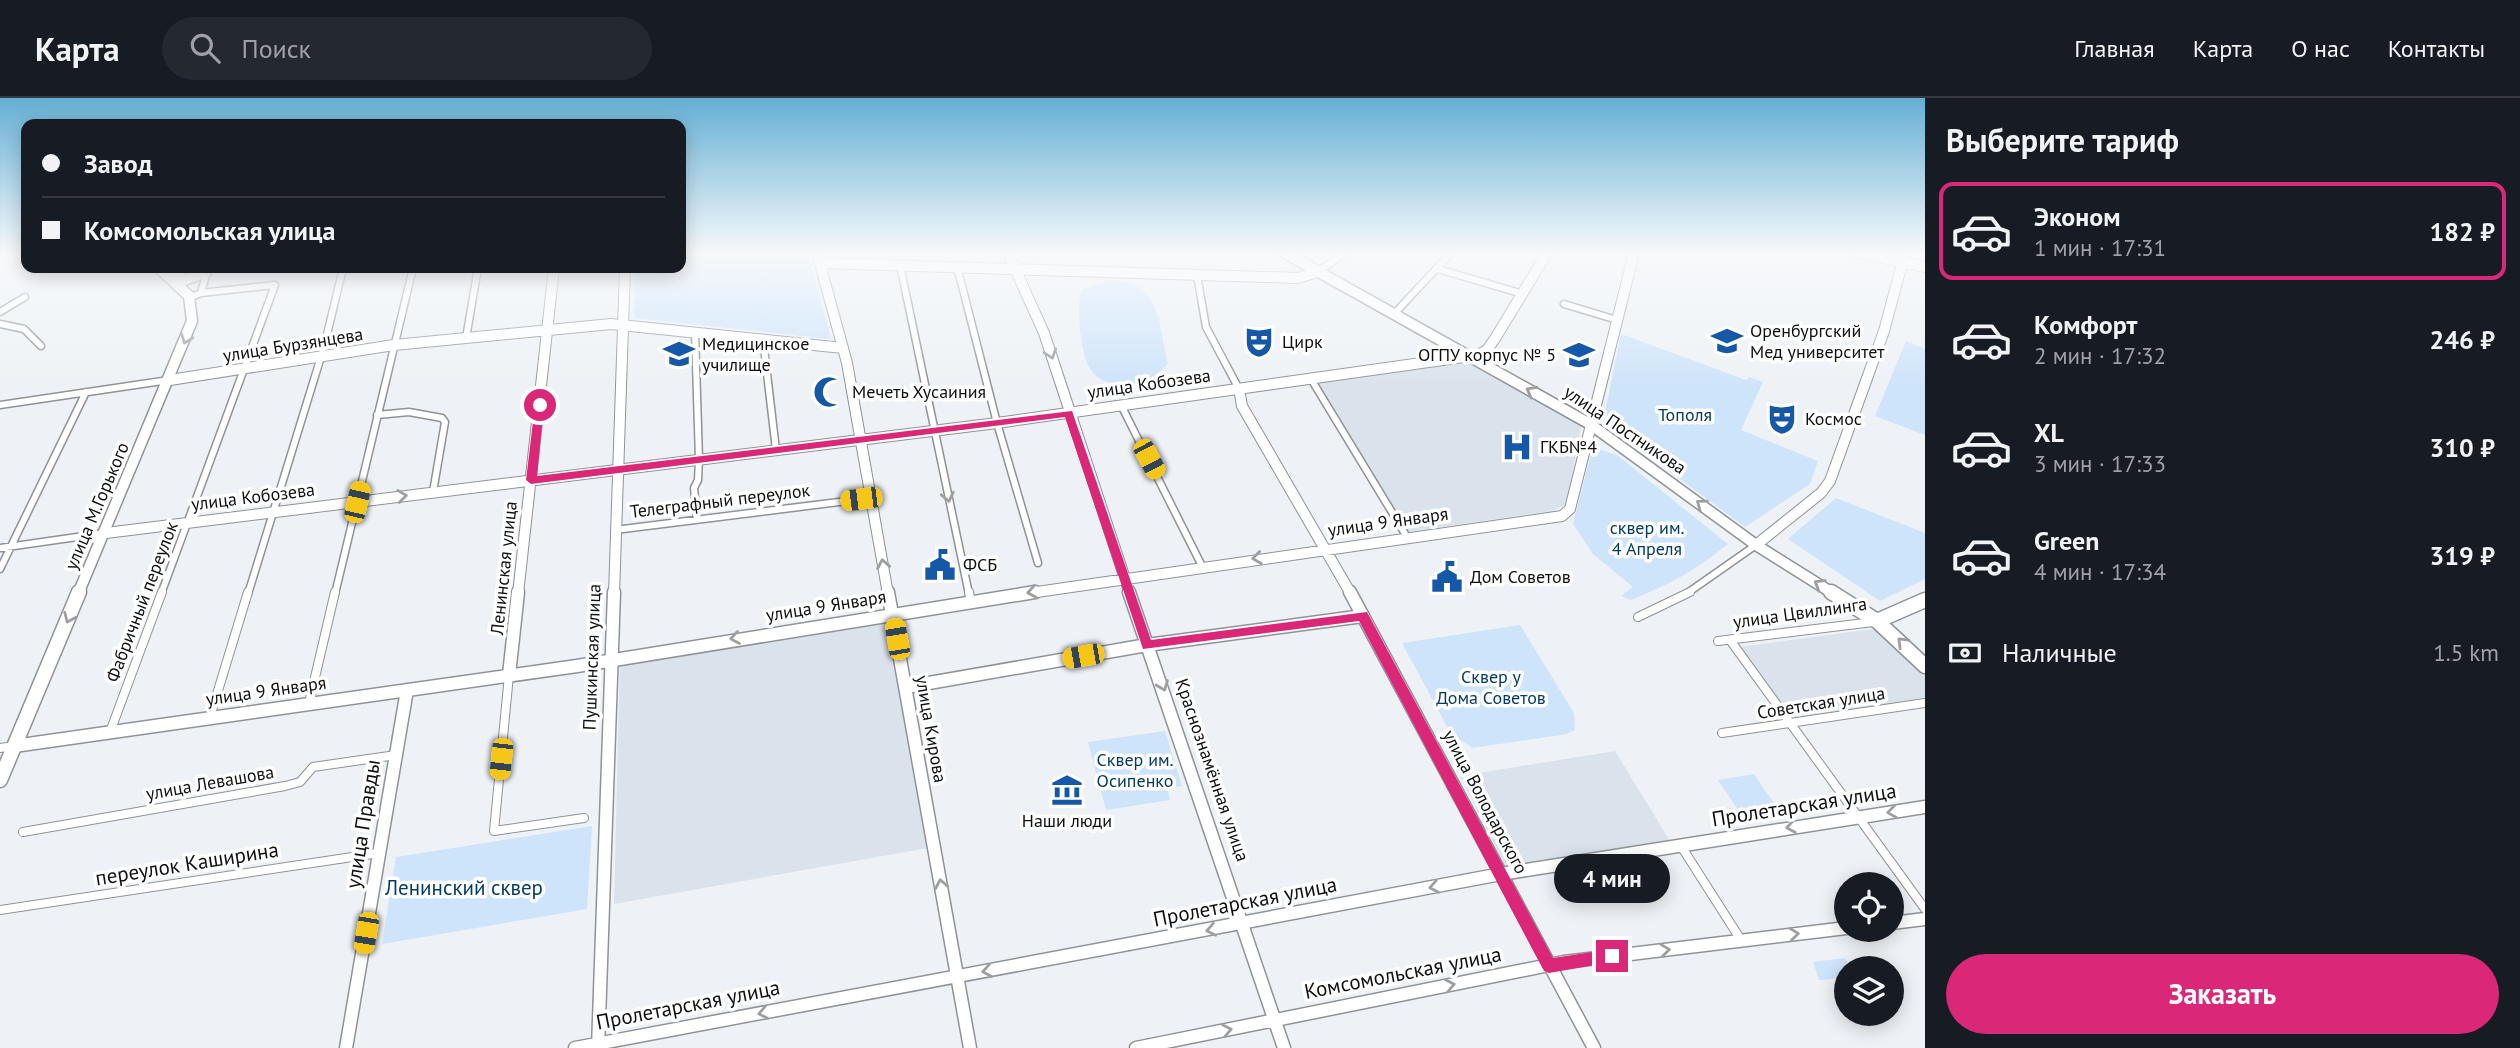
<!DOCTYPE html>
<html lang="ru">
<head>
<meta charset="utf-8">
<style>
  :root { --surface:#171b24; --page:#242831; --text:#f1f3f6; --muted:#9ea1a6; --line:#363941; --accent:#db2777 }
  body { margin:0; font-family:"PT Sans",sans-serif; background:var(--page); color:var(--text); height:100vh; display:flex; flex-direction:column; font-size:26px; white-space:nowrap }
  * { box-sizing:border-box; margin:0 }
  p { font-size:23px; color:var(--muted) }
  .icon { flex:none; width:38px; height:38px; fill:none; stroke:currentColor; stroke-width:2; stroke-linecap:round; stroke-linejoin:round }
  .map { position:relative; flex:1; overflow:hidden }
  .side { display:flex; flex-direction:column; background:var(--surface); width:595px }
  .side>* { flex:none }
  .hud { position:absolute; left:21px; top:21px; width:665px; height:154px; border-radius:14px; box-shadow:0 4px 18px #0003; display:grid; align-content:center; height:154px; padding:0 21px; background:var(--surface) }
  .controls { position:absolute; left:1834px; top:774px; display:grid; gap:14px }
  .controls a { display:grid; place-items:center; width:70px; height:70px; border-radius:50%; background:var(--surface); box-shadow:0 4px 18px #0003; font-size:35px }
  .end { position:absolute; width:32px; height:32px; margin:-16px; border:9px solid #db2777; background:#fff; box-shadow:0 0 0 4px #fff }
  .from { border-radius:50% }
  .bubble { position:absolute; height:49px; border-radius:24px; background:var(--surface); box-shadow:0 4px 18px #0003; font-size:23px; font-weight:800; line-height:49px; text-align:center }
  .car { position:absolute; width:21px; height:42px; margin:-21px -10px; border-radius:9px; box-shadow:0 0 5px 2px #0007; background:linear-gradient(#f5c518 24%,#345 0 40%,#f5c518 0 76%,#345 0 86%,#f5c518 0) }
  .hud b { display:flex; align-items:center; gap:24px; height:66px; font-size:26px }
  .hud b+b { border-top:2px solid var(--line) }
  .hud i { width:18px; height:18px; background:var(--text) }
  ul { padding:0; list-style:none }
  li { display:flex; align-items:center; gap:21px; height:98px; margin:0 14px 10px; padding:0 7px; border:4px solid transparent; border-radius:14px }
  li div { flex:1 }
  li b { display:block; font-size:26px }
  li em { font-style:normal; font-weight:800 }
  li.on { border-color:var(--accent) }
  li>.icon { width:63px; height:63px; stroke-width:1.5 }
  h2 { padding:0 21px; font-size:32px; line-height:84px }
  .pay { display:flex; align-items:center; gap:18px; height:77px; padding:0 21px; font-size:26px }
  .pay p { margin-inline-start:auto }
  .cta { display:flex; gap:14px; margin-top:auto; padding:14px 21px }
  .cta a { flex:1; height:80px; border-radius:42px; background:var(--accent); color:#fff; font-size:28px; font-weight:800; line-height:80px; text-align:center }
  header { display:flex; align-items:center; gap:42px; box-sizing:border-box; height:98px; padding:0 35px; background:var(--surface); border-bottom:2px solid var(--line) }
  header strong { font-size:33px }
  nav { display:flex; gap:38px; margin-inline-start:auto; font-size:24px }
  .search { width:490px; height:63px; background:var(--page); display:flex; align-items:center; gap:18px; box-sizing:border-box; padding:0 24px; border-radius:38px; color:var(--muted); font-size:26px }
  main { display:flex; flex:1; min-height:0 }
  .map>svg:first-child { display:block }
  .built { fill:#dae3ec }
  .green { fill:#cee4fa }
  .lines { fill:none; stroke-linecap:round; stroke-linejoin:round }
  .street-far1-casing { stroke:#8f9397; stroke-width:9 }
  .street-casing { stroke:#8f9397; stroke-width:10 }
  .secondary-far1-casing { stroke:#8f9397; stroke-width:12 }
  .secondary-casing { stroke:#8f9397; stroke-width:15 }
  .primary-far1-casing { stroke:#8f9397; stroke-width:13 }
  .primary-casing { stroke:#8f9397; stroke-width:17 }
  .street-far1 { stroke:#fff; stroke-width:6 }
  .street { stroke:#fff; stroke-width:8 }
  .secondary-far1 { stroke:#fff; stroke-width:10 }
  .secondary { stroke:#fff; stroke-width:12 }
  .primary-far1 { stroke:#fff; stroke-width:10 }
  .primary { stroke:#fff; stroke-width:14 }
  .oneway { stroke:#9f9fa0 }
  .route { fill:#db2777 }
  .labels { text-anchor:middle; stroke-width:7; stroke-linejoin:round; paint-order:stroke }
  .poi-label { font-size:18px; fill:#0f1011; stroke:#fff; text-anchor:start }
  .street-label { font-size:18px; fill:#0f1011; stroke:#fff }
  .park-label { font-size:18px; fill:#053c65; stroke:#fff }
  .near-street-label { font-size:21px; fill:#0f1011; stroke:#fff }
  .near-park-label { font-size:21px; fill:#053c65; stroke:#fff }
</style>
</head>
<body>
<header>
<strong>Карта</strong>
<div class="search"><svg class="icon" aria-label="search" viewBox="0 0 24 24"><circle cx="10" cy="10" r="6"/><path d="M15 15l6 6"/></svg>Поиск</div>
<nav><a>Главная</a><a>Карта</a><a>О нас</a><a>Контакты</a></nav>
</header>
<main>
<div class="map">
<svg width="1925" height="950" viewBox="0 0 1925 950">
  <rect width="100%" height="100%" fill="#eef2f6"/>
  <path class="built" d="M 1468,261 L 1582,324 L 1567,406 L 1552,413 L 1408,434 L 1316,283 Z
    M 887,520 L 928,750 L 614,806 L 620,562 Z
    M 1881,530 L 1925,576 L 1925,602 L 1791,620 L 1739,549 Z
    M 1615,653 L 1670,743 L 1506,769 L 1460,678 Z"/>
  <path class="green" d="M 681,155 L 808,155 L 831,241 L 634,220 L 636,170 L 681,170 Z
    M 1109,182 C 1163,186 1157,221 1168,265 C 1153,288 1103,298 1088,267 C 1081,252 1075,206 1082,192 Z
    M 1621,236 L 1746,282 L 1749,279 L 1763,284 L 1741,332 L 1818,363 L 1810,386 L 1745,429 L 1603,324 Z
    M 1906,243 L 1925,251 L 1925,337 L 1875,318 Z
    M 1598,351 L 1617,357 L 1728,446 C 1698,471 1667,488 1631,502 L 1621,498 L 1633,489 L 1593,456 L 1573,426 L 1591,356 Z
    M 1836,400 L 1925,435 L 1925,481 L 1880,503 L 1788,441 Z
    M 1520,527 L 1574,615 L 1575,632 L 1567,636 L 1473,650 L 1451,636 L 1402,545 Z
    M 1165,633 L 1182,688 L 1167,690 L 1170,702 L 1106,712 L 1088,644 Z
    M 1754,676 L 1778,711 L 1791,711 L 1734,720 L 1741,716 L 1718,682 Z
    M 592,728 L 587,811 L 382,846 L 396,759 Z
    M 1845,860 L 1851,870 L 1846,870 L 1846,880 L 1819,882 L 1813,864 Z"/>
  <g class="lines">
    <defs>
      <path id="street-far1" d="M 900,167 L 969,496
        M 957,168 L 997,325 L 1038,465
        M 1438,171 L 1523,196
        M 1318,174 L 1344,155
        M 1197,177 L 1206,229 L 1239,291
        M 201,195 L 207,173
        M 1564,206 L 1617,222
        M 0,214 L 25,199
        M 1394,216 L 1451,155
        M 0,226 L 24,231 L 41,248
        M 695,234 L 699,361 L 698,382 L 694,390 L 697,421
        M 466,240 L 478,170
        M 763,241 L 776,352
        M 1311,281 L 1407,439
        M 0,307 L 169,282
        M 1122,309 L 1202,468
        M 377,317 L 409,314 L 442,320 L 445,324 L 433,394
        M 615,432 L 871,400
        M 0,450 L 105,435
        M 0,471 L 86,294
        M 161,496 L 275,187 L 201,195 L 191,199
        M 248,496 L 324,249 L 343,170
        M 335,496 L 413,170
        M 1686,496 L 1756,447"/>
      <path id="street" d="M 969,494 L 971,504
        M 1638,519 L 1690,494
        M 1730,542 L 1925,811
        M 1718,543 L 1873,524
        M 509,577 L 494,733 L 584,720
        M 309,605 L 335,494
        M 210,619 L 248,494
        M 110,634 L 162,494
        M 1722,635 L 1925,605
        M 0,650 L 14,648
        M 23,734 L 285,688 L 300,684 L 313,669 L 396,657
        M 1681,748 L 1741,842
        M 0,812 L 379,755"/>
      <path id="secondary-far1" d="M 817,155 L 847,265 L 888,496
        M 1008,155 L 1044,235 L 1130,496
        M 1859,155 L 1925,169
        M 1914,155 L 1925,158
        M 821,165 L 1298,180 L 1318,174
        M 170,282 L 394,247 L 611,226 L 843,250
        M 1239,291 L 1242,308 L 1351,496
        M 106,435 L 997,325 L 1478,257 L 1487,252 L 1496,239 L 1547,155
        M 1756,447 L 1821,395 L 1830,383 L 1884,233 L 1905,155
        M 518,496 L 554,170
        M 614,496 L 625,170
        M 1023,496 L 1562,418 L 1570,411 L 1634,155"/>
      <path id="secondary" d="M 888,494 L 970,950
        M 1129,494 L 1284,950
        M 1350,494 L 1594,950
        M 509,577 L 518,494
        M 906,589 L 1147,547 L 1363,518
        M 14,648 L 577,568 L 1035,494
        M 1892,825 L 1925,821
        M 346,950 L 407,592
        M 575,950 L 1501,776 L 1925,709
        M 598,950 L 614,494
        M 1136,950 L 1564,864 L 1846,830"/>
      <path id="primary-far1" d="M 1285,155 L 1590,326 L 1756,447 L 1834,496
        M 173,180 L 184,170
        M 177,185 L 206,174 L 206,170
        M 78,496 L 192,223 L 189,198 L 159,170"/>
      <path id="primary" d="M 1831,494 L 1877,523 L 1925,568
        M 1877,523 L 1925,502
        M 0,682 L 79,494"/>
    </defs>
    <use href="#street-far1" class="street-far1-casing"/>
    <use href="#street" class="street-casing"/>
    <use href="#secondary-far1" class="secondary-far1-casing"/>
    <use href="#secondary" class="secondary-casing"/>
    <use href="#primary-far1" class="primary-far1-casing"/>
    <use href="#primary" class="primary-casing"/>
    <use href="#street-far1" class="street-far1"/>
    <use href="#street" class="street"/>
    <use href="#secondary-far1" class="secondary-far1"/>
    <use href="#secondary" class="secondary"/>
    <use href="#primary-far1" class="primary-far1"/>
    <use href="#primary" class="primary"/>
  </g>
  <defs><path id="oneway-chevron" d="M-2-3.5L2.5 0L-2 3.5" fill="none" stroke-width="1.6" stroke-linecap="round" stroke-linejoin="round" transform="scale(1.75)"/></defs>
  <g class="oneway">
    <use href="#oneway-chevron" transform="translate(186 241) rotate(110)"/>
    <use href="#oneway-chevron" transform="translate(1051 256) rotate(72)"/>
    <use href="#oneway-chevron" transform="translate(1531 293) rotate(-151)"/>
    <use href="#oneway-chevron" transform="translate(402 398) rotate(-7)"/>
    <use href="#oneway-chevron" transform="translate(948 399) rotate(78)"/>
    <use href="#oneway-chevron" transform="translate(1701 406) rotate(-143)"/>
    <use href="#oneway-chevron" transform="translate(1257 460) rotate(172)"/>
    <use href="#oneway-chevron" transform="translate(883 466) rotate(-100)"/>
    <use href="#oneway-chevron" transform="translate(1819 486) rotate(-148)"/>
    <use href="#oneway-chevron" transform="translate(1032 494) rotate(171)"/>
    <use href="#oneway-chevron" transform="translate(69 520) rotate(113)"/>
    <use href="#oneway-chevron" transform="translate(735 540) rotate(171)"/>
    <use href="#oneway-chevron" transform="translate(1902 544) rotate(-135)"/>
    <use href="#oneway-chevron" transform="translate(1163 588) rotate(69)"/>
    <use href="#oneway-chevron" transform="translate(1892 714) rotate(172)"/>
    <use href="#oneway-chevron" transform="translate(1791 729) rotate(171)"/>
    <use href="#oneway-chevron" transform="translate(941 786) rotate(-100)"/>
    <use href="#oneway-chevron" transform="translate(1434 789) rotate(169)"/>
    <use href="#oneway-chevron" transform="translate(1211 832) rotate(169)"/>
    <use href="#oneway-chevron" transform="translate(1794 836) rotate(-7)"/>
    <use href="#oneway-chevron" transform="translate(1665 852) rotate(-7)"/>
    <use href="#oneway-chevron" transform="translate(987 873) rotate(170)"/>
    <use href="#oneway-chevron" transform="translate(1450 887) rotate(-11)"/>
    <use href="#oneway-chevron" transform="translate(763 915) rotate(169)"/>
    <use href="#oneway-chevron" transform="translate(1227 932) rotate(-11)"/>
  </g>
  <linearGradient id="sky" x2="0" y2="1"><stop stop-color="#64afd4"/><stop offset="0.54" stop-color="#f7f9fb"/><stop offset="1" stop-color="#f7f9fb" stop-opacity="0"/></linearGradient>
  <rect width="1925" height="288" fill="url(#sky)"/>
  <path class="route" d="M 540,304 L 544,307 L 537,378 L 1072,313 L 1151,542 L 1367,514 L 1553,860 L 1612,851 L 1618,853 L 1618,863 L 1549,875 L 1544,873 L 1359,523 L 1143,551 L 1065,319 L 531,386 L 526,382 L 535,307 Z"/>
  <defs>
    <symbol id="university-bare" viewBox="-9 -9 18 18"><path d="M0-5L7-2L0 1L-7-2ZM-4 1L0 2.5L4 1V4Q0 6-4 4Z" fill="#1558a8" stroke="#fff" stroke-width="2.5" paint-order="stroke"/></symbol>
    <symbol id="theatre-bare" viewBox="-9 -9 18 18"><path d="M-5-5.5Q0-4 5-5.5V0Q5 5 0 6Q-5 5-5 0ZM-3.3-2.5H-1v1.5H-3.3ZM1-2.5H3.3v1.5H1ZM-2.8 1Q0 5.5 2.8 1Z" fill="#1558a8" stroke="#fff" stroke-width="2.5" paint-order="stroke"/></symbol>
    <symbol id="mosque-bare" viewBox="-9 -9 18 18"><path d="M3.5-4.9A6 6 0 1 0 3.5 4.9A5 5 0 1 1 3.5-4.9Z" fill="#1558a8" stroke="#fff" stroke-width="2.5" paint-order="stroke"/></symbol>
    <symbol id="hospital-bare" viewBox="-9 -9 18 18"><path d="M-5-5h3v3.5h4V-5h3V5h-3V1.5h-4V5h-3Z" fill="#1558a8" stroke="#fff" stroke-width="2.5" paint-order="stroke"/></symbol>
    <symbol id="civic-bare" viewBox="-9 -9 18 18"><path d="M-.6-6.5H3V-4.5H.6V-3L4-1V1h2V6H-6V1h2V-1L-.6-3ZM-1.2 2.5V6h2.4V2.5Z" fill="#1558a8" stroke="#fff" stroke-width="2.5" paint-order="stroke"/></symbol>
    <symbol id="museum-bare" viewBox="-9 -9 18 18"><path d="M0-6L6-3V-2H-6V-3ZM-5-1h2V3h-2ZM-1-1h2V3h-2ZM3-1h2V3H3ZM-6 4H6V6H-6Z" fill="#1558a8" stroke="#fff" stroke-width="2.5" paint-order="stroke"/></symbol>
  </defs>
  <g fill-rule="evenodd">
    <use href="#university-bare" x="1705" y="221" width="44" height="44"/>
    <use href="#theatre-bare" x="1237" y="222" width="44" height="44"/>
    <use href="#university-bare" x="657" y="234" width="44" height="44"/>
    <use href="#university-bare" x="1557" y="235" width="44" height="44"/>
    <use href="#mosque-bare" x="807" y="272" width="44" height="44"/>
    <use href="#theatre-bare" x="1760" y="299" width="44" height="44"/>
    <use href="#hospital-bare" x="1495" y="327" width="44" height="44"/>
    <use href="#civic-bare" x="918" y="445" width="44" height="44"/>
    <use href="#civic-bare" x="1425" y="457" width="44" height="44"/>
    <use href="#museum-bare" x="1045" y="670" width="44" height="44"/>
  </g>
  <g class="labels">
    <g class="poi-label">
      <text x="1750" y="239">Оренбургский<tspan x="1750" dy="21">Мед университет</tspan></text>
      <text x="1282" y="250">Цирк</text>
      <text x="702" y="252">Медицинское<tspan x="702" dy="21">училище</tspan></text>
      <text x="1556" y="263" text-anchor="end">ОГПУ корпус № 5</text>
      <text x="852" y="300">Мечеть Хусаиния</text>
      <text x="1805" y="327">Космос</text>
      <text x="1540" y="355">ГКБ№4</text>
      <text x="963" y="473">ФСБ</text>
      <text x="1470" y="485">Дом Советов</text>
      <text x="1067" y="729" text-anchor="middle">Наши люди</text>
    </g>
    <g class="street-label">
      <text transform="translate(293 247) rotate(-9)" y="6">улица Бурзянцева</text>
      <text transform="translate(1149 286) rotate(-8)" y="6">улица Кобозева</text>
      <text transform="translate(1625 332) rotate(34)" y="6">улица Постникова</text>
      <text transform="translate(253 399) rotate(-7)" y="6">улица Кобозева</text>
      <text transform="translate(720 403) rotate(-7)" y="6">Телеграфный переулок</text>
      <text transform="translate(97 408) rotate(-67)" y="6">улица М.Горького</text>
      <text transform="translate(1388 424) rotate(-8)" y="6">улица 9 Января</text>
      <text transform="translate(504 470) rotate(-84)" y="6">Ленинская улица</text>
      <text transform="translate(142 504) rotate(-69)" y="6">Фабричный переулок</text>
      <text transform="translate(826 508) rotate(-9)" y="6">улица 9 Января</text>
      <text transform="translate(1800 515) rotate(-8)" y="6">улица Цвиллинга</text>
      <text transform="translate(592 559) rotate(-88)" y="6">Пушкинская улица</text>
      <text transform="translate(266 593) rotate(-8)" y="6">улица 9 Января</text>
      <text transform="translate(1821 605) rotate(-9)" y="6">Советская улица</text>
      <text transform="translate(931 631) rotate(80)" y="6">улица Кирова</text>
      <text transform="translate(1212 672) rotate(71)" y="6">Краснознамённая улица</text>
      <text transform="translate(210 685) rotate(-10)" y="6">улица Левашова</text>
      <text transform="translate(1485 704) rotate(62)" y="6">улица Володарского</text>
    </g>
    <g class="park-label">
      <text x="1685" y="323">Тополя</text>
      <text x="1647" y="436">сквер им.<tspan x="1647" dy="21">4 Апреля</tspan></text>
      <text x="1491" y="585">Сквер у<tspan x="1491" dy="21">Дома Советов</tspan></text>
      <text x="1135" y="668">Сквер им.<tspan x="1135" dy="21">Осипенко</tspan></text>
    </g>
    <g class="near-street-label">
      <text transform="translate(1804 707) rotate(-9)" y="7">Пролетарская улица</text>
      <text transform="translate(363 726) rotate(-81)" y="7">улица Правды</text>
      <text transform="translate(187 766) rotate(-9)" y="7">переулок Каширина</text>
      <text transform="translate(1245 804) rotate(-11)" y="7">Пролетарская улица</text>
      <text transform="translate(1403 875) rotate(-11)" y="7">Комсомольская улица</text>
      <text transform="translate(688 907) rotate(-11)" y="7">Пролетарская улица</text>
    </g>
    <g class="near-park-label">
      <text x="464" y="797">Ленинский сквер</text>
    </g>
  </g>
</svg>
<div class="controls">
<a><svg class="icon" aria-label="locate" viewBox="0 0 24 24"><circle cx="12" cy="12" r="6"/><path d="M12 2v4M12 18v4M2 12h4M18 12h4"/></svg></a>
<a><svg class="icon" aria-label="layers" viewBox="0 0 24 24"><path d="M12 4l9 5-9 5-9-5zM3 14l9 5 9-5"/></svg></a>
</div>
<i class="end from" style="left:540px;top:307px"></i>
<i class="end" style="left:1612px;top:858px"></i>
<div class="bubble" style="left:1554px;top:756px;width:116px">4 мин</div>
<i class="car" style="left:1149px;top:361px;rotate:152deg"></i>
<i class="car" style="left:861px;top:401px;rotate:263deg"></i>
<i class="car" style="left:357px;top:404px;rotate:13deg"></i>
<i class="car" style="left:897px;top:541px;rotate:350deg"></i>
<i class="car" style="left:1083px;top:558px;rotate:260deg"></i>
<i class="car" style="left:501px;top:661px;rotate:186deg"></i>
<i class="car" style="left:366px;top:835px;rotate:190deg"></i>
<div class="hud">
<b><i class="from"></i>Завод</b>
<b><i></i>Комсомольская улица</b>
</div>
</div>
<section class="side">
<h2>Выберите тариф</h2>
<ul>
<li class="on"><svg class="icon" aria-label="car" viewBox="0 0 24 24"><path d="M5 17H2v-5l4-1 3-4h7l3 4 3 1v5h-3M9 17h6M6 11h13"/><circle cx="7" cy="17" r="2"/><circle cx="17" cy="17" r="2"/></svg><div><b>Эконом</b><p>1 мин · 17:31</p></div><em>182 ₽</em></li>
<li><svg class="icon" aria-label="car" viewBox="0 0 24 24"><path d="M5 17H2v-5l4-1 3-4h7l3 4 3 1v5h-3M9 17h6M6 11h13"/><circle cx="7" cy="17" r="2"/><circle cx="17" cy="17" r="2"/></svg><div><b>Комфорт</b><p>2 мин · 17:32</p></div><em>246 ₽</em></li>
<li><svg class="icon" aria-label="car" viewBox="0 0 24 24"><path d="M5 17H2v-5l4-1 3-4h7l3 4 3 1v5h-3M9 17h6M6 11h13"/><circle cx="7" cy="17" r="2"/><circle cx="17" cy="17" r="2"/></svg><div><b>XL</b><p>3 мин · 17:33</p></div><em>310 ₽</em></li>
<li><svg class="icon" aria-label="car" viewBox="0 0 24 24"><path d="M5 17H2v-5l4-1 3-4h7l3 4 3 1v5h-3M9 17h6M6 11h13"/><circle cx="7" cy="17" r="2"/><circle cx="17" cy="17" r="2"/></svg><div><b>Green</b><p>4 мин · 17:34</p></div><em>319 ₽</em></li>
</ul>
<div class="pay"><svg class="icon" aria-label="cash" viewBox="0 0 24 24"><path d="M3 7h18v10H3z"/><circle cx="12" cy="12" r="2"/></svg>Наличные<p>1.5 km</p></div>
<div class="cta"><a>Заказать</a></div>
</section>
</main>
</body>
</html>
